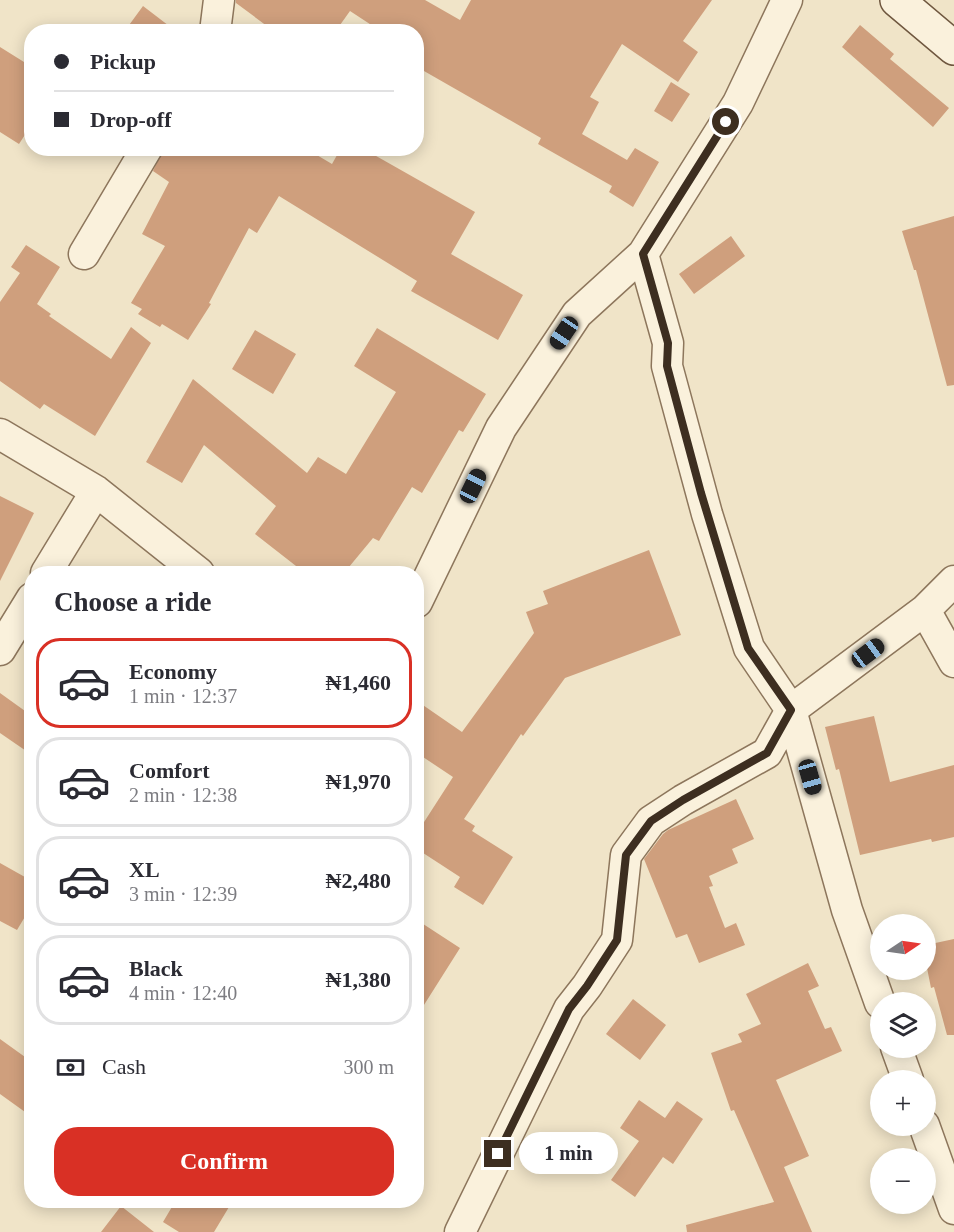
<!DOCTYPE html>
<html lang="en">
<head>
<meta charset="utf-8">
<style>
  :root { --surface:#fff; --page:#f7f7f7; --text:#2b2b33; --muted:#7c7c81; --line:#e1e1e2; --accent:#d93025 }
  body { margin:0; font-family:"Times New Roman",serif; background:var(--page); color:var(--text); height:100vh; display:flex; flex-direction:column; font-size:22px; white-space:nowrap }
  * { box-sizing:border-box; margin:0 }
  p { font-size:20px; color:var(--muted) }
  .icon { flex:none; width:33px; height:33px; fill:none; stroke:currentColor; stroke-width:2; stroke-linecap:round; stroke-linejoin:round }
  .map { position:relative; flex:1; overflow:hidden }
  .drawer { position:absolute; left:24px; top:566px; width:400px; height:642px; display:flex; flex-direction:column; background:var(--surface); border-radius:24px; box-shadow:0 3px 15px #0003 }
  .drawer>* { flex:none }
  .hud { position:absolute; left:24px; top:24px; width:400px; height:132px; border-radius:24px; box-shadow:0 3px 15px #0003; display:grid; align-content:center; height:132px; padding:0 30px; background:var(--surface) }
  .needle { width:39px; rotate:77deg }
  .controls { position:absolute; left:870px; top:914px; display:grid; gap:12px }
  .controls a { display:grid; place-items:center; width:66px; height:66px; border-radius:50%; background:var(--surface); box-shadow:0 3px 15px #0003; font-size:30px }
  .end { position:absolute; width:27px; height:27px; margin:-14px; border:8px solid #3d2e20; background:#fff; box-shadow:0 0 0 3px #fff }
  .from { border-radius:50% }
  .bubble { position:absolute; height:42px; border-radius:21px; background:var(--surface); box-shadow:0 3px 15px #0003; font-size:20px; font-weight:700; line-height:42px; text-align:center }
  .car { position:absolute; width:18px; height:36px; margin:-18px -9px; border-radius:8px; box-shadow:0 0 4px 2px #0007; background:linear-gradient(#222 24%,#8ab4d8 0 40%,#222 0 76%,#8ab4d8 0 86%,#222 0) }
  .hud b { display:flex; align-items:center; gap:21px; height:57px; font-size:22px }
  .hud b+b { border-top:2px solid var(--line) }
  .hud i { width:15px; height:15px; background:var(--text) }
  ul { padding:0; list-style:none }
  li { display:flex; align-items:center; gap:18px; height:90px; margin:0 12px 9px; padding:0 18px; border:3px solid var(--line); border-radius:24px }
  li div { flex:1 }
  li b { display:block; font-size:22px }
  li em { font-style:normal; font-weight:700 }
  li.current { border-color:var(--accent) }
  li>.icon { width:54px; height:54px; stroke-width:1.5 }
  h2 { padding:0 30px; font-size:27px; line-height:72px }
  .pay { display:flex; align-items:center; gap:15px; height:66px; padding:0 30px; font-size:22px }
  .pay p { margin-inline-start:auto }
  .cta { display:flex; gap:12px; margin-top:auto; padding:12px 30px }
  .cta a { flex:1; height:69px; border-radius:24px; background:var(--accent); color:#fff; font-size:24px; font-weight:700; line-height:69px; text-align:center }
  .map>svg:first-child { display:block }
  .building { fill:#cf9f7d }
  .lines { fill:none; stroke-linecap:round; stroke-linejoin:round }
  .street-casing { stroke:#8d765c; stroke-width:33 }
  .secondary-casing { stroke:#6f573f; stroke-width:36 }
  .street { stroke:#faf1dc; stroke-width:30 }
  .secondary { stroke:#faf1dc; stroke-width:33 }
  .route { stroke:#3d2e20; stroke-width:8 }
</style>
</head>
<body>
<div class="map">
<svg width="954" height="1232" viewBox="0 0 954 1232">
  <rect width="100%" height="100%" fill="#f0e4c8"/>
  <path class="building" d="M 236,0 L 425,0 L 460,20 L 471,0 L 712,0 L 683,41 L 698,52 L 678,82 L 622,44 L 590,97 L 599,102 L 582,134 L 627,160 L 635,148 L 659,162 L 633,207 L 609,192 L 612,186 L 538,144 L 541,138 L 417,67 L 417,32 L 382,32 L 350,11 L 335,32 L 275,32 L 236,3 Z
    M 143,6 L 177,32 L 124,32 Z
    M 860,25 L 894,54 L 890,59 L 949,108 L 933,127 L 842,47 Z
    M 0,47 L 32,67 L 32,124 L 19,144 L 0,132 Z
    M 671,82 L 690,94 L 672,122 L 654,111 Z
    M 164,148 L 305,148 L 332,164 L 341,148 L 362,148 L 475,212 L 451,254 L 523,295 L 498,340 L 411,291 L 417,281 L 279,196 L 257,233 L 249,228 L 209,303 L 211,304 L 188,340 L 162,324 L 160,327 L 138,314 L 142,309 L 131,303 L 165,246 L 142,234 L 169,182 L 153,171 Z
    M 954,216 L 954,385 L 947,386 L 916,270 L 914,270 L 902,231 Z
    M 731,236 L 745,256 L 694,294 L 679,274 Z
    M 26,245 L 60,267 L 37,304 L 51,314 L 49,316 L 111,359 L 131,327 L 151,343 L 95,436 L 44,404 L 40,409 L 0,381 L 0,302 L 20,273 L 11,267 Z
    M 377,328 L 486,394 L 463,432 L 459,430 L 422,493 L 412,487 L 379,541 L 373,538 L 344,573 L 305,573 L 255,534 L 276,506 L 204,445 L 182,483 L 146,462 L 193,379 L 307,473 L 318,457 L 346,474 L 396,392 L 354,366 Z
    M 255,330 L 296,354 L 273,394 L 232,369 Z
    M 0,496 L 34,513 L 0,581 Z
    M 649,550 L 681,635 L 565,678 L 523,736 L 521,734 L 464,819 L 475,826 L 472,831 L 513,857 L 483,905 L 454,887 L 460,877 L 417,849 L 417,833 L 453,777 L 417,753 L 417,701 L 462,732 L 534,633 L 526,612 L 548,604 L 543,591 Z
    M 0,693 L 32,716 L 32,755 L 0,733 Z
    M 874,716 L 890,782 L 954,765 L 954,837 L 932,842 L 931,839 L 860,855 L 839,769 L 836,770 L 825,727 Z
    M 736,799 L 754,839 L 732,849 L 738,863 L 709,876 L 713,886 L 709,887 L 725,928 L 736,923 L 745,945 L 699,963 L 687,934 L 676,938 L 644,859 L 663,834 L 668,830 Z
    M 0,863 L 32,881 L 32,905 L 17,930 L 0,921 Z
    M 417,920 L 460,948 L 417,1016 Z
    M 954,939 L 954,1035 L 947,1035 L 934,987 L 931,988 L 926,963 L 926,945 Z
    M 808,963 L 819,986 L 808,991 L 825,1029 L 831,1027 L 842,1051 L 776,1080 L 809,1156 L 784,1167 L 812,1232 L 687,1232 L 686,1225 L 774,1202 L 734,1110 L 731,1111 L 711,1053 L 742,1042 L 738,1034 L 761,1024 L 746,994 Z
    M 633,999 L 666,1025 L 640,1060 L 606,1034 Z
    M 0,1039 L 32,1062 L 32,1117 L 0,1094 Z
    M 639,1100 L 665,1118 L 677,1101 L 703,1119 L 673,1164 L 663,1157 L 635,1197 L 611,1180 L 639,1141 L 620,1128 Z
    M 176,1200 L 217,1200 L 229,1207 L 214,1232 L 179,1232 L 163,1222 Z
    M 121,1206 L 154,1232 L 101,1232 Z"/>
  <g class="lines">
    <defs>
      <path id="street" d="M 215,32 L 219,0
        M 84,254 L 147,148
        M 643,254 L 668,343 L 667,366 L 707,514 L 749,648 L 791,710 L 847,910 L 880,1003
        M 0,434 L 96,491 L 199,573
        M 46,573 L 96,491
        M 417,602 L 501,428 L 577,314 L 643,254 L 738,103 L 787,0
        M 925,610 L 954,662
        M 0,650 L 32,598
        M 896,1047 L 908,1080
        M 924,1125 L 954,1209
        M 460,1232 L 569,1009 L 587,986 L 617,940 L 626,855 L 651,821 L 683,800 L 767,753 L 791,710 L 925,610 L 954,581"/>
      <path id="secondary" d="M 897,0 L 954,48"/>
    </defs>
    <use href="#street" class="street-casing"/>
    <use href="#secondary" class="secondary-casing"/>
    <use href="#street" class="street"/>
    <use href="#secondary" class="secondary"/>
  </g>
  <g class="lines">
    <path class="route" d="M 498,1154 L 569,1009 L 587,986 L 617,940 L 626,855 L 651,821 L 683,800 L 767,753 L 791,710 L 748,648 L 701,493 L 667,366 L 668,343 L 643,254 L 726,122"/>
  </g>
</svg>
<div class="controls">
<a><svg class="needle" viewBox="-14 -14 28 28"><path d="M0-13l5 13h-10z" fill="#e53935"/><path d="M0 13l5-13h-10z" fill="#7c7c81"/></svg></a>
<a><svg class="icon" aria-label="layers" viewBox="0 0 24 24"><path d="M12 4l9 5-9 5-9-5zM3 14l9 5 9-5"/></svg></a>
<a>+</a>
<a>−</a>
</div>
<i class="end from" style="left:726px;top:122px"></i>
<i class="end" style="left:498px;top:1154px"></i>
<div class="bubble" style="left:519px;top:1132px;width:99px">1 min</div>
<i class="car" style="left:564px;top:333px;rotate:214deg"></i>
<i class="car" style="left:473px;top:486px;rotate:26deg"></i>
<i class="car" style="left:868px;top:653px;rotate:53deg"></i>
<i class="car" style="left:810px;top:777px;rotate:164deg"></i>
<div class="hud">
<b><i class="from"></i>Pickup</b>
<b><i></i>Drop-off</b>
</div>
<section class="drawer">
<h2>Choose a ride</h2>
<ul>
<li class="current"><svg class="icon" aria-label="car" viewBox="0 0 24 24"><path d="M5 17H2v-5l4-1 3-4h7l3 4 3 1v5h-3M9 17h6M6 11h13"/><circle cx="7" cy="17" r="2"/><circle cx="17" cy="17" r="2"/></svg><div><b>Economy</b><p>1 min · 12:37</p></div><em>₦1,460</em></li>
<li><svg class="icon" aria-label="car" viewBox="0 0 24 24"><path d="M5 17H2v-5l4-1 3-4h7l3 4 3 1v5h-3M9 17h6M6 11h13"/><circle cx="7" cy="17" r="2"/><circle cx="17" cy="17" r="2"/></svg><div><b>Comfort</b><p>2 min · 12:38</p></div><em>₦1,970</em></li>
<li><svg class="icon" aria-label="car" viewBox="0 0 24 24"><path d="M5 17H2v-5l4-1 3-4h7l3 4 3 1v5h-3M9 17h6M6 11h13"/><circle cx="7" cy="17" r="2"/><circle cx="17" cy="17" r="2"/></svg><div><b>XL</b><p>3 min · 12:39</p></div><em>₦2,480</em></li>
<li><svg class="icon" aria-label="car" viewBox="0 0 24 24"><path d="M5 17H2v-5l4-1 3-4h7l3 4 3 1v5h-3M9 17h6M6 11h13"/><circle cx="7" cy="17" r="2"/><circle cx="17" cy="17" r="2"/></svg><div><b>Black</b><p>4 min · 12:40</p></div><em>₦1,380</em></li>
</ul>
<div class="pay"><svg class="icon" aria-label="cash" viewBox="0 0 24 24"><path d="M3 7h18v10H3z"/><circle cx="12" cy="12" r="2"/></svg>Cash<p>300 m</p></div>
<div class="cta"><a>Confirm</a></div>
</section>
</div>
</body>
</html>
